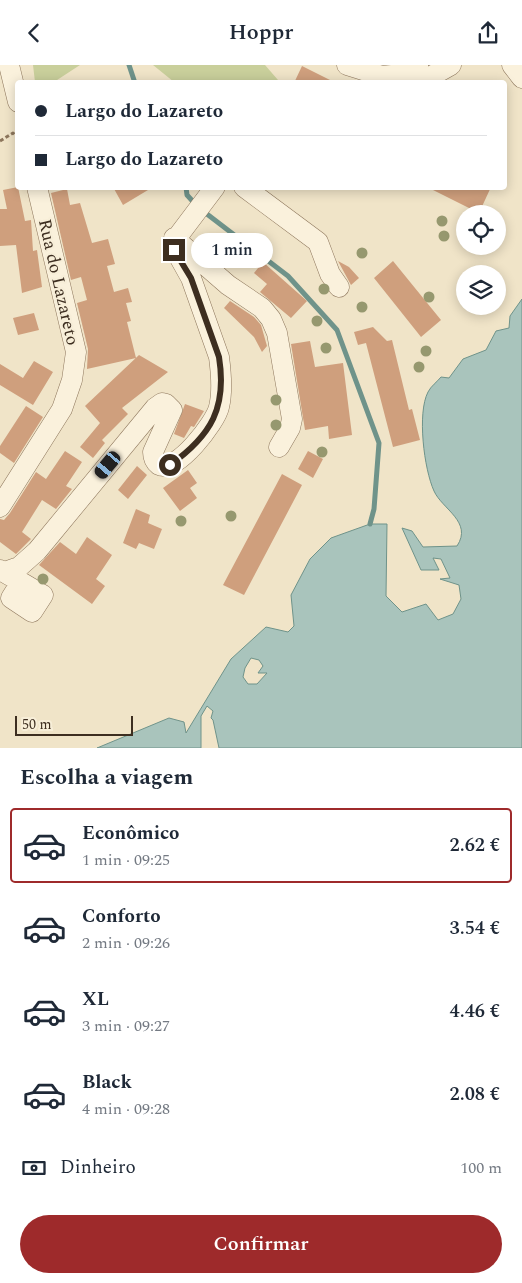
<!DOCTYPE html>
<html lang="pt">
<head>
<meta charset="utf-8">
<style>
  :root { --surface:#fff; --page:#f6f6f7; --text:#1f2937; --muted:#747a83; --line:#e0e1e3; --accent:#9e2a2b }
  body { margin:0; font-family:Spectral,serif; background:var(--page); color:var(--text); height:100vh; display:flex; flex-direction:column; font-size:19px; white-space:nowrap }
  * { box-sizing:border-box; margin:0 }
  p { font-size:16px; color:var(--muted) }
  .icon { flex:none; width:28px; height:28px; fill:none; stroke:currentColor; stroke-width:2; stroke-linecap:round; stroke-linejoin:round }
  .map { position:relative; height:683px; overflow:hidden }
  .sheet { display:flex; flex-direction:column; background:var(--surface); flex:1 }
  .sheet>* { flex:none }
  .hud { position:absolute; left:15px; top:15px; width:492px; height:110px; border-radius:5px; box-shadow:0 2px 12px #0003; display:grid; align-content:center; height:110px; padding:0 20px; background:var(--surface) }
  .buttons { position:absolute; left:456px; top:140px; display:grid; gap:10px }
  .buttons a { display:grid; place-items:center; width:50px; height:50px; border-radius:50%; background:var(--surface); box-shadow:0 2px 12px #0003; font-size:25px }
  .scale { position:absolute; left:15px; bottom:12px; width:118px; box-sizing:border-box; padding-left:5px; border:2px solid #3d2e20; border-top:0; font-size:14px; line-height:18px; white-space:nowrap; color:#3d2e20; -webkit-text-stroke:4px #f7eed8; paint-order:stroke }
  .end { position:absolute; width:22px; height:22px; margin:-11px; border:6px solid #3d2e20; background:#fff; box-shadow:0 0 0 2px #fff }
  .from { border-radius:50% }
  .bubble { position:absolute; height:35px; border-radius:18px; background:var(--surface); box-shadow:0 2px 12px #0003; font-size:16px; font-weight:600; line-height:35px; text-align:center }
  .car { position:absolute; width:15px; height:30px; margin:-15px -8px; border-radius:6px; box-shadow:0 0 4px 1px #0007; background:linear-gradient(#222 24%,#8ab4d8 0 40%,#222 0 76%,#8ab4d8 0 86%,#222 0) }
  .hud b { display:flex; align-items:center; gap:18px; height:48px; font-size:19px }
  .hud b+b { border-top:1px solid var(--line) }
  .hud i { width:12px; height:12px; background:var(--text) }
  ul { padding:0; list-style:none }
  li { display:flex; align-items:center; gap:15px; height:75px; margin:0 10px 8px; padding:0 10px; border:2px solid transparent; border-radius:5px }
  li div { flex:1 }
  li b { display:block; font-size:19px }
  li em { font-style:normal; font-weight:600 }
  li.on { border-color:var(--accent) }
  li>.icon { width:45px; height:45px; stroke-width:1.5 }
  h2 { padding:0 20px; font-size:22px; line-height:60px }
  .pay { display:flex; align-items:center; gap:12px; height:55px; padding:0 20px; font-size:19px }
  .pay p { margin-inline-start:auto }
  .action { display:flex; gap:10px; margin-top:auto; padding:10px 20px }
  .action a { flex:1; height:58px; border-radius:30px; background:var(--accent); color:#fff; font-size:20px; font-weight:600; line-height:58px; text-align:center }
  header { display:flex; justify-content:space-between; align-items:center; height:65px; padding:0 20px; background:var(--surface); font-size:22px; font-weight:600 }
  .map>svg:first-child { display:block }
  .green { fill:#c9cf9b }
  .water { fill:#a9c4bc; stroke:#6f938a; fill-rule:evenodd }
  .lines { fill:none; stroke-linecap:round; stroke-linejoin:round }
  .stream { stroke:#6f938a; stroke-width:5 }
  .building { fill:#cf9f7d }
  .minor-casing { stroke:#8d765c; stroke-width:21 }
  .path { stroke:#8d765c; stroke-width:3; stroke-dasharray:4 2.5; stroke-linecap:butt }
  .minor { stroke:#faf1dc; stroke-width:20 }
  .tree { fill:#96986f }
  .route { stroke:#3d2e20; stroke-width:6 }
  .labels { text-anchor:middle; stroke-width:4.5; stroke-linejoin:round; paint-order:stroke }
  .street-label { font-size:18px; fill:#3d2e20; stroke:#f7eed8 }
</style>
</head>
<body>
<header><svg class="icon" aria-label="back" viewBox="0 0 24 24"><path d="M15 5l-7 7 7 7"/></svg>Hoppr<svg class="icon" aria-label="share" viewBox="0 0 24 24"><path d="M12 15V3M7 8l5-5 5 5M5 13v7h14v-7"/></svg></header>
<div class="map">
<svg width="522" height="683" viewBox="0 0 522 683">
  <rect width="100%" height="100%" fill="#f0e4c8"/>
  <path class="green" d="M 33,0 L 80,0 L 54,17 L 35,17 Z
    M 153,0 L 265,0 L 278,15 L 278,17 L 174,17 Z"/>
  <path class="water" d="M 522,234 L 522,683 L 219,683 L 213,655 L 211,653 L 213,646 L 207,641 L 201,651 L 201,683 L 97,683 L 169,653 L 184,657 L 186,668 L 231,594 L 266,562 L 288,567 L 294,561 L 291,530 L 310,494 L 331,473 L 370,459 L 387,459 L 386,531 L 402,547 L 426,539 L 438,555 L 453,549 L 461,534 L 459,520 L 440,514 L 450,513 L 441,494 L 433,493 L 439,505 L 421,505 L 402,463 L 412,466 L 423,482 L 457,481 C 473,457 442,444 434,426 C 424,404 417,348 428,327 C 431,321 437,317 441,312 L 449,313 L 463,294 L 486,285 L 496,266 L 509,263 L 510,251 ZM 251,593 L 259,595 L 263,601 L 258,608 L 267,608 L 257,619 L 248,619 L 243,612 L 245,603 Z"/>
  <g class="lines">
    <path class="stream" d="M 129,0 L 135,18
      M 186,122 L 187,130 L 197,141
      M 203,146 L 288,211 L 337,265 L 379,378 L 374,444 L 370,459"/>
  </g>
  <path class="building" d="M 302,1 L 336,18 L 294,18 Z
    M 18,122 L 25,156 L 31,155 L 33,186 L 37,185 L 42,222 L 22,228 L 16,180 L 0,181 L 0,144 L 7,144 L 3,125 Z
    M 113,122 L 153,122 L 123,140 Z
    M 427,122 L 491,122 L 479,148 Z
    M 67,124 L 70,140 L 80,138 L 92,178 L 108,174 L 115,199 L 107,201 L 114,227 L 128,223 L 132,237 L 126,238 L 131,256 L 127,257 L 136,293 L 87,304 L 88,284 L 77,238 L 87,235 L 81,212 L 71,215 L 51,128 Z
    M 338,196 L 349,202 L 359,213 L 351,220 Z
    M 393,196 L 441,255 L 421,272 L 374,213 Z
    M 263,197 L 307,236 L 291,253 L 260,227 L 267,219 L 254,208 Z
    M 230,236 L 254,252 L 261,260 L 267,281 L 262,287 L 254,272 L 224,243 Z
    M 34,248 L 39,265 L 18,270 L 13,253 Z
    M 373,262 L 387,276 L 392,275 L 409,345 L 412,344 L 420,375 L 393,382 L 366,278 L 358,280 L 354,267 Z
    M 310,276 L 315,302 L 343,298 L 352,370 L 329,374 L 328,361 L 305,365 L 291,279 Z
    M 139,290 L 168,307 L 122,343 L 128,349 L 102,375 L 105,378 L 93,393 L 80,382 L 100,358 L 85,341 Z
    M 34,296 L 53,307 L 33,340 L 0,320 L 0,299 L 23,313 Z
    M 185,339 L 204,346 L 194,362 L 191,361 L 184,373 L 174,369 Z
    M 26,341 L 43,352 L 14,398 L 0,388 L 0,381 Z
    M 65,386 L 82,397 L 66,421 L 72,424 L 56,444 L 42,435 L 22,467 L 31,474 L 16,489 L 0,477 L 0,454 L 4,455 L 10,448 L 36,407 L 46,414 Z
    M 308,386 L 323,394 L 313,413 L 298,404 Z
    M 137,401 L 147,410 L 128,434 L 118,425 Z
    M 188,405 L 197,418 L 190,423 L 197,433 L 180,446 L 163,423 Z
    M 282,409 L 302,420 L 244,530 L 223,520 Z
    M 136,444 L 150,450 L 148,458 L 162,464 L 154,484 L 139,478 L 136,484 L 123,478 Z
    M 87,472 L 112,490 L 96,514 L 105,521 L 92,539 L 39,500 L 60,477 L 76,489 Z"/>
  <g class="lines">
    <defs>
      <path id="minor" d="M 9,0 L 18,37
        M 347,0 L 382,11 L 401,9 L 418,0
        M 512,0 L 522,13
        M 419,18 L 451,0
        M 244,122 L 318,177 L 330,209 L 339,222
        M 174,173 L 228,220 L 262,243 L 271,254 L 277,268 L 292,354 L 290,363 L 279,382
        M 0,442 L 62,344 L 72,315 L 76,287 L 37,122
        M 0,505 L 21,517 L 11,533 L 32,547 L 43,530 L 21,517
        M 5,507 L 19,502 L 37,486 L 155,343 L 162,338 L 166,339 L 172,345 L 153,387 C 153,392 154,396 159,400 C 176,409 216,357 219,342 C 223,326 221,307 219,292 L 191,213 L 172,179 L 215,122"/>
    </defs>
    <use href="#minor" class="minor-casing"/>
    <path class="path" d="M 0,76 L 13,68 L 18,73"/>
    <use href="#minor" class="minor"/>
  </g>
  <g class="tree">
    <circle cx="442" cy="156" r="5.5"/>
    <circle cx="444" cy="171" r="5.5"/>
    <circle cx="362" cy="188" r="5.5"/>
    <circle cx="324" cy="224" r="5.5"/>
    <circle cx="429" cy="232" r="5.5"/>
    <circle cx="362" cy="242" r="5.5"/>
    <circle cx="317" cy="256" r="5.5"/>
    <circle cx="326" cy="283" r="5.5"/>
    <circle cx="426" cy="286" r="5.5"/>
    <circle cx="419" cy="302" r="5.5"/>
    <circle cx="276" cy="335" r="5.5"/>
    <circle cx="276" cy="360" r="5.5"/>
    <circle cx="322" cy="387" r="5.5"/>
    <circle cx="231" cy="451" r="5.5"/>
    <circle cx="181" cy="456" r="5.5"/>
    <circle cx="43" cy="514" r="5.5"/>
  </g>
  <g class="lines">
    <path class="route" d="M 170,400 C 212,370 227,342 219,292 L 191,213 L 174,185"/>
  </g>
  <g class="labels">
    <g class="street-label">
      <text transform="translate(59 217) rotate(77)" y="6">Rua do Lazareto</text>
    </g>
  </g>
</svg>
<div class="buttons">
<a><svg class="icon" aria-label="locate" viewBox="0 0 24 24"><circle cx="12" cy="12" r="6"/><path d="M12 2v4M12 18v4M2 12h4M18 12h4"/></svg></a>
<a><svg class="icon" aria-label="layers" viewBox="0 0 24 24"><path d="M12 4l9 5-9 5-9-5zM3 14l9 5 9-5"/></svg></a>
</div>
<div class="scale">50 m</div>
<i class="end from" style="left:170px;top:400px"></i>
<i class="end" style="left:174px;top:185px"></i>
<div class="bubble" style="left:191px;top:168px;width:82px">1 min</div>
<i class="car" style="left:108px;top:400px;rotate:220deg"></i>
<div class="hud">
<b><i class="from"></i>Largo do Lazareto</b>
<b><i></i>Largo do Lazareto</b>
</div>
</div>
<section class="sheet">
<h2>Escolha a viagem</h2>
<ul>
<li class="on"><svg class="icon" aria-label="car" viewBox="0 0 24 24"><path d="M5 17H2v-5l4-1 3-4h7l3 4 3 1v5h-3M9 17h6M6 11h13"/><circle cx="7" cy="17" r="2"/><circle cx="17" cy="17" r="2"/></svg><div><b>Econômico</b><p>1 min · 09:25</p></div><em>2.62 €</em></li>
<li><svg class="icon" aria-label="car" viewBox="0 0 24 24"><path d="M5 17H2v-5l4-1 3-4h7l3 4 3 1v5h-3M9 17h6M6 11h13"/><circle cx="7" cy="17" r="2"/><circle cx="17" cy="17" r="2"/></svg><div><b>Conforto</b><p>2 min · 09:26</p></div><em>3.54 €</em></li>
<li><svg class="icon" aria-label="car" viewBox="0 0 24 24"><path d="M5 17H2v-5l4-1 3-4h7l3 4 3 1v5h-3M9 17h6M6 11h13"/><circle cx="7" cy="17" r="2"/><circle cx="17" cy="17" r="2"/></svg><div><b>XL</b><p>3 min · 09:27</p></div><em>4.46 €</em></li>
<li><svg class="icon" aria-label="car" viewBox="0 0 24 24"><path d="M5 17H2v-5l4-1 3-4h7l3 4 3 1v5h-3M9 17h6M6 11h13"/><circle cx="7" cy="17" r="2"/><circle cx="17" cy="17" r="2"/></svg><div><b>Black</b><p>4 min · 09:28</p></div><em>2.08 €</em></li>
</ul>
<div class="pay"><svg class="icon" aria-label="cash" viewBox="0 0 24 24"><path d="M3 7h18v10H3z"/><circle cx="12" cy="12" r="2"/></svg>Dinheiro<p>100 m</p></div>
<div class="action"><a>Confirmar</a></div>
</section>
</body>
</html>
